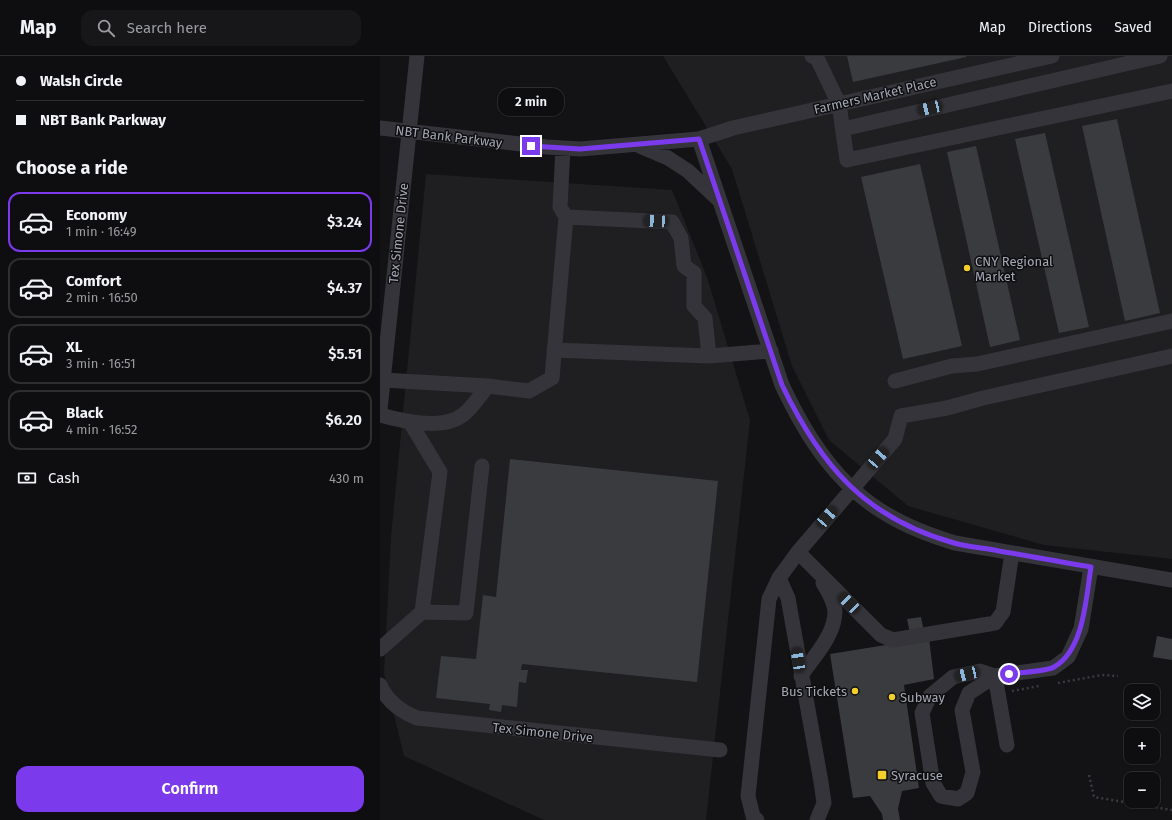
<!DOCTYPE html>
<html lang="en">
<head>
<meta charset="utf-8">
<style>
  :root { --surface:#0e0e10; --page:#171719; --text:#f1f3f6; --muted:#9b9c9f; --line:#2e2e30; --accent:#7c3aed }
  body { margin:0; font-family:"Fira Sans",sans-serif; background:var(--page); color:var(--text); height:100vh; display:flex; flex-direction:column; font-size:15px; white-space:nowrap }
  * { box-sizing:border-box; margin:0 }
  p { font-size:13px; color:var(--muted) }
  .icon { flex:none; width:22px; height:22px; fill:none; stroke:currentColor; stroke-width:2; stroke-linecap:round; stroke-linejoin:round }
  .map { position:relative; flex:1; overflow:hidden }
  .side { display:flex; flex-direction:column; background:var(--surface); width:380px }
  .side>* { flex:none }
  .hud { display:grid; align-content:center; height:88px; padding:0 16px; background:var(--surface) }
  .tools { position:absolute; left:744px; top:628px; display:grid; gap:8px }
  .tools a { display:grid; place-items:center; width:36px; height:36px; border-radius:8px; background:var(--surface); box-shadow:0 1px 3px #0004,0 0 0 1px var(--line); font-size:20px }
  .end { position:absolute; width:18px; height:18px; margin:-9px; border:5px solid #7c3aed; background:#fff; box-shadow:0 0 0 2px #fff }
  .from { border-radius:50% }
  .bubble { position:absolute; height:28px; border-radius:12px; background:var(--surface); box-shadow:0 1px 3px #0004,0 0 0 1px var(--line); font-size:13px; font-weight:600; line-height:28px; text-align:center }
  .car { position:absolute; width:12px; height:24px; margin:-12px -6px; border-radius:5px; box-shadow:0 0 3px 1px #0007; background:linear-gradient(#222 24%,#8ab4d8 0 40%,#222 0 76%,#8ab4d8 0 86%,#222 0) }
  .hud b { display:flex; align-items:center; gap:14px; height:38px; font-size:15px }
  .hud b+b { border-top:1px solid var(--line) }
  .hud i { width:10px; height:10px; background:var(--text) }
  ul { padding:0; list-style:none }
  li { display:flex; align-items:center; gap:12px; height:60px; margin:0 8px 6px; padding:0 8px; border:2px solid var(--line); border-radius:12px }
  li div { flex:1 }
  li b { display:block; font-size:15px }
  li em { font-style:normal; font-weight:600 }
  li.active { border-color:var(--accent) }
  li>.icon { width:36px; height:36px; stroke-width:1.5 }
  h2 { padding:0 16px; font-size:18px; line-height:48px }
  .pay { display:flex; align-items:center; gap:10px; height:44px; padding:0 16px; font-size:15px }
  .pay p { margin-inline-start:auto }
  .button { display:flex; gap:8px; margin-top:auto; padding:8px 16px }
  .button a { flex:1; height:46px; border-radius:12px; background:var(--accent); color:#fff; font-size:16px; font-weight:600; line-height:46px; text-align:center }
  header { display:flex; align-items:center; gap:24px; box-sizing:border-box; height:56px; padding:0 20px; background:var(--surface); border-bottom:1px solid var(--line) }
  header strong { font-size:19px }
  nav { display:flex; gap:22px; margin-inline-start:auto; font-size:14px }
  .search { width:280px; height:36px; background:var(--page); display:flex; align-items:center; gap:10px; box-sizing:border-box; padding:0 14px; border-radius:12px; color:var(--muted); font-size:15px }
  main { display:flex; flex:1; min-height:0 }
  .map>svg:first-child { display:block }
  .built { fill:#1f1f22 }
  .building { fill:#3a3b3f }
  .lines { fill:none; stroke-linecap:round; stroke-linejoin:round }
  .path { stroke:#3a3b41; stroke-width:2.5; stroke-dasharray:2 3; stroke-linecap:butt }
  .minor { stroke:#34343a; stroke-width:15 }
  .route { stroke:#7c3aed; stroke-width:5 }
  .poi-dot { fill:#f3cf2d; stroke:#0e0e10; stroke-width:1.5 }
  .labels { text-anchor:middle; stroke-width:3; stroke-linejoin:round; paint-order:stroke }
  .street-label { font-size:13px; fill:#a4a7b5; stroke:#0e0e10 }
  .poi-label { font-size:13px; fill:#a4a7b5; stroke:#0e0e10; text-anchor:start }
</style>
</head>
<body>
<header>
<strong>Map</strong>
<div class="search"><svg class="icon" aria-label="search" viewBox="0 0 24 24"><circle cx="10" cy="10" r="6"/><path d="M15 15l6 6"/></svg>Search here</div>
<nav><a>Map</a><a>Directions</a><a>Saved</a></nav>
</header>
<main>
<section class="side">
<div class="hud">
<b><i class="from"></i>Walsh Circle</b>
<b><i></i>NBT Bank Parkway</b>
</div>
<h2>Choose a ride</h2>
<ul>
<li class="active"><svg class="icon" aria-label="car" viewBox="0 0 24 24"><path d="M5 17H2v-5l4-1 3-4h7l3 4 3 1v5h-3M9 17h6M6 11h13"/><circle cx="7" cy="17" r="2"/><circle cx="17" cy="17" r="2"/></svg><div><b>Economy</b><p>1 min · 16:49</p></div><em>$3.24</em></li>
<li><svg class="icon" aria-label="car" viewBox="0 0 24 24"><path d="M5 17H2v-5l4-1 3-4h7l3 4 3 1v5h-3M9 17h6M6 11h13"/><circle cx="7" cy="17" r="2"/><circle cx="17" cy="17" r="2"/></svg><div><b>Comfort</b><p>2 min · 16:50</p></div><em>$4.37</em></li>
<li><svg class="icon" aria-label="car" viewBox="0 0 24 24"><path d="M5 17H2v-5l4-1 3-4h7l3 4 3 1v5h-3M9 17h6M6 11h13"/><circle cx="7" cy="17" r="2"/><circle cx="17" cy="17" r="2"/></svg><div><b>XL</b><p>3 min · 16:51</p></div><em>$5.51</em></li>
<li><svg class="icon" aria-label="car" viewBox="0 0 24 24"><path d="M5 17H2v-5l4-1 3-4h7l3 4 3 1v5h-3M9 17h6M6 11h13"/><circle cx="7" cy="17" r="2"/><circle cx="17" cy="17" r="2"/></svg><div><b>Black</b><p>4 min · 16:52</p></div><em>$6.20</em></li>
</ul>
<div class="pay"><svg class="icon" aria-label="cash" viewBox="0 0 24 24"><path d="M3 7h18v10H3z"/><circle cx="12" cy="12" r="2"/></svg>Cash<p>430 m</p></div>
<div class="button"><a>Confirm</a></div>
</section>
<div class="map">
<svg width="792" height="764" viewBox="0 0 792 764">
  <rect width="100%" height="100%" fill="#131315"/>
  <path class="built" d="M 283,0 L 792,0 L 792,503 L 664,489 L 528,450 L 449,384 L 412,310 L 352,113 Z
    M 46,118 L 292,134 L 327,221 L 370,364 L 326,764 L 164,764 L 24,700 L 4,617 L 11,481 Z"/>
  <path class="building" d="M 467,0 L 586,0 L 586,1 L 473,26 Z
    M 737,63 L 780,257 L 745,265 L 702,70 Z
    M 665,77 L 709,271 L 679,277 L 635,83 Z
    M 596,90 L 640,284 L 610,291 L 567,96 Z
    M 540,108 L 582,290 L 523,303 L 481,121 Z
    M 130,403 L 338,425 L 317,626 L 142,608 L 141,614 L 148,614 L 146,627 L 139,626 L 137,651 L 122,649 L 121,656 L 109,654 L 110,648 L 56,642 L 61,600 L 96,603 L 103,539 L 116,541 Z
    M 541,561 L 544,576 L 530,578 L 527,563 Z
    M 777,580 L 792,583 L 792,604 L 773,601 Z
    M 549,582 L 554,623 L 524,629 L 539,732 L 522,735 L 518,753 L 520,764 L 503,764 L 502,758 L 490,740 L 473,742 L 450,598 Z"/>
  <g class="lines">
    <path class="path" d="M 678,627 L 722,619 L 738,620
      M 632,635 L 659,630
      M 709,719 L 714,741 L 792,754"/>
    <path class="minor" d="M 432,0 L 437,2 L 459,48 L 467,104 L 792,35
      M 0,72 L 167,91 L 200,93 L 319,83 L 353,72 L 672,0
      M 463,73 L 780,0
      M 319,83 L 402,329 C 426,380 457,430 508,459 C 528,471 552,480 575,487 L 792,524
      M 260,90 L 288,102 L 308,115 L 340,145
      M 183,92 L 180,151 L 186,161 L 292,166 L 301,182 L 304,210 L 314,217 L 314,250 L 325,262 L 329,300
      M 174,294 L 329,300 L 391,295
      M 3,324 L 108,330 L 149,335 L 172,322 L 186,161
      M 515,325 L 572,310 L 597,308 L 792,265
      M 0,354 L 37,0
      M 0,359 C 22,365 64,375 84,358 C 93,351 100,339 108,330
      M 632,497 L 623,556 L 615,567 L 513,584 L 501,579 L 418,496 L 515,383 L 521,360 L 567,352 L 603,342 L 792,300
      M 399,522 L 408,542 L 441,726 L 444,747 L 437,764
      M 42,556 L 86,557 L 102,410
      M 0,593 L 42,556 L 60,416 L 30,366
      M 421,620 C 433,601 455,580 455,555 C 454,545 448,535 443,527
      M 615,620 L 600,615 L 573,621 L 550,640 L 542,657 L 553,727 L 561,740 L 578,743 L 587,737 L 593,716 L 582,654 L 589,637 L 615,620 L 673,612 L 688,601 L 701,573 L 711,511
      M 615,620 L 627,689
      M 0,629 C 7,645 22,656 37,662 L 340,694
      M 377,764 L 373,760 L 368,740 L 389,543 L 399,522 L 418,496"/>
  </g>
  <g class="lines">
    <path class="route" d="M 151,90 L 200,93 L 319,83 L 402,329 C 441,410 485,462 574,487 C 588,491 604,492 619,495 C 650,500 680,506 711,511 C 706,542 704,594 674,611 C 665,616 641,616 629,618"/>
  </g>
  <g class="poi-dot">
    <circle cx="587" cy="212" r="4"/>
    <circle cx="475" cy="635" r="4"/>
    <circle cx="512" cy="641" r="4"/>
    <rect x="497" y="714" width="10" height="10" rx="2"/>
  </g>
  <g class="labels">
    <g class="street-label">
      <text transform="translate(495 39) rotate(-13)" y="5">Farmers Market Place</text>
      <text transform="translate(69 80) rotate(7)" y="5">NBT Bank Parkway</text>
      <text transform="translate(18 177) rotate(-84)" y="5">Tex Simone Drive</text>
      <text transform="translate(163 676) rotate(6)" y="5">Tex Simone Drive</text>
    </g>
    <g class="poi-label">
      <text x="595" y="210">CNY Regional<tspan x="595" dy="15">Market</tspan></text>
      <text x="467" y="640" text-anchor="end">Bus Tickets</text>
      <text x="520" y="646">Subway</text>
      <text x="511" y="724">Syracuse</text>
    </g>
  </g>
</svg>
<div class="tools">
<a><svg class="icon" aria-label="layers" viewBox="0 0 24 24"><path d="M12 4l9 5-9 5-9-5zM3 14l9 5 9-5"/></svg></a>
<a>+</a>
<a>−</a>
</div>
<i class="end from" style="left:629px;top:618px"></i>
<i class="end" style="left:151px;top:90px"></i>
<div class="bubble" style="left:118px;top:32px;width:66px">2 min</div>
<i class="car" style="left:550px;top:52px;rotate:257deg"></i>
<i class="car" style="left:276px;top:165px;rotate:273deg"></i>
<i class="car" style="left:498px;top:402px;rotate:41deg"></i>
<i class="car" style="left:447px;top:461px;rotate:41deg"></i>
<i class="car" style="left:469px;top:547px;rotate:314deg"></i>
<i class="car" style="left:418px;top:604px;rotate:351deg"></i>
<i class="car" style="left:587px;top:618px;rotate:257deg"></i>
</div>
</main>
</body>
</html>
